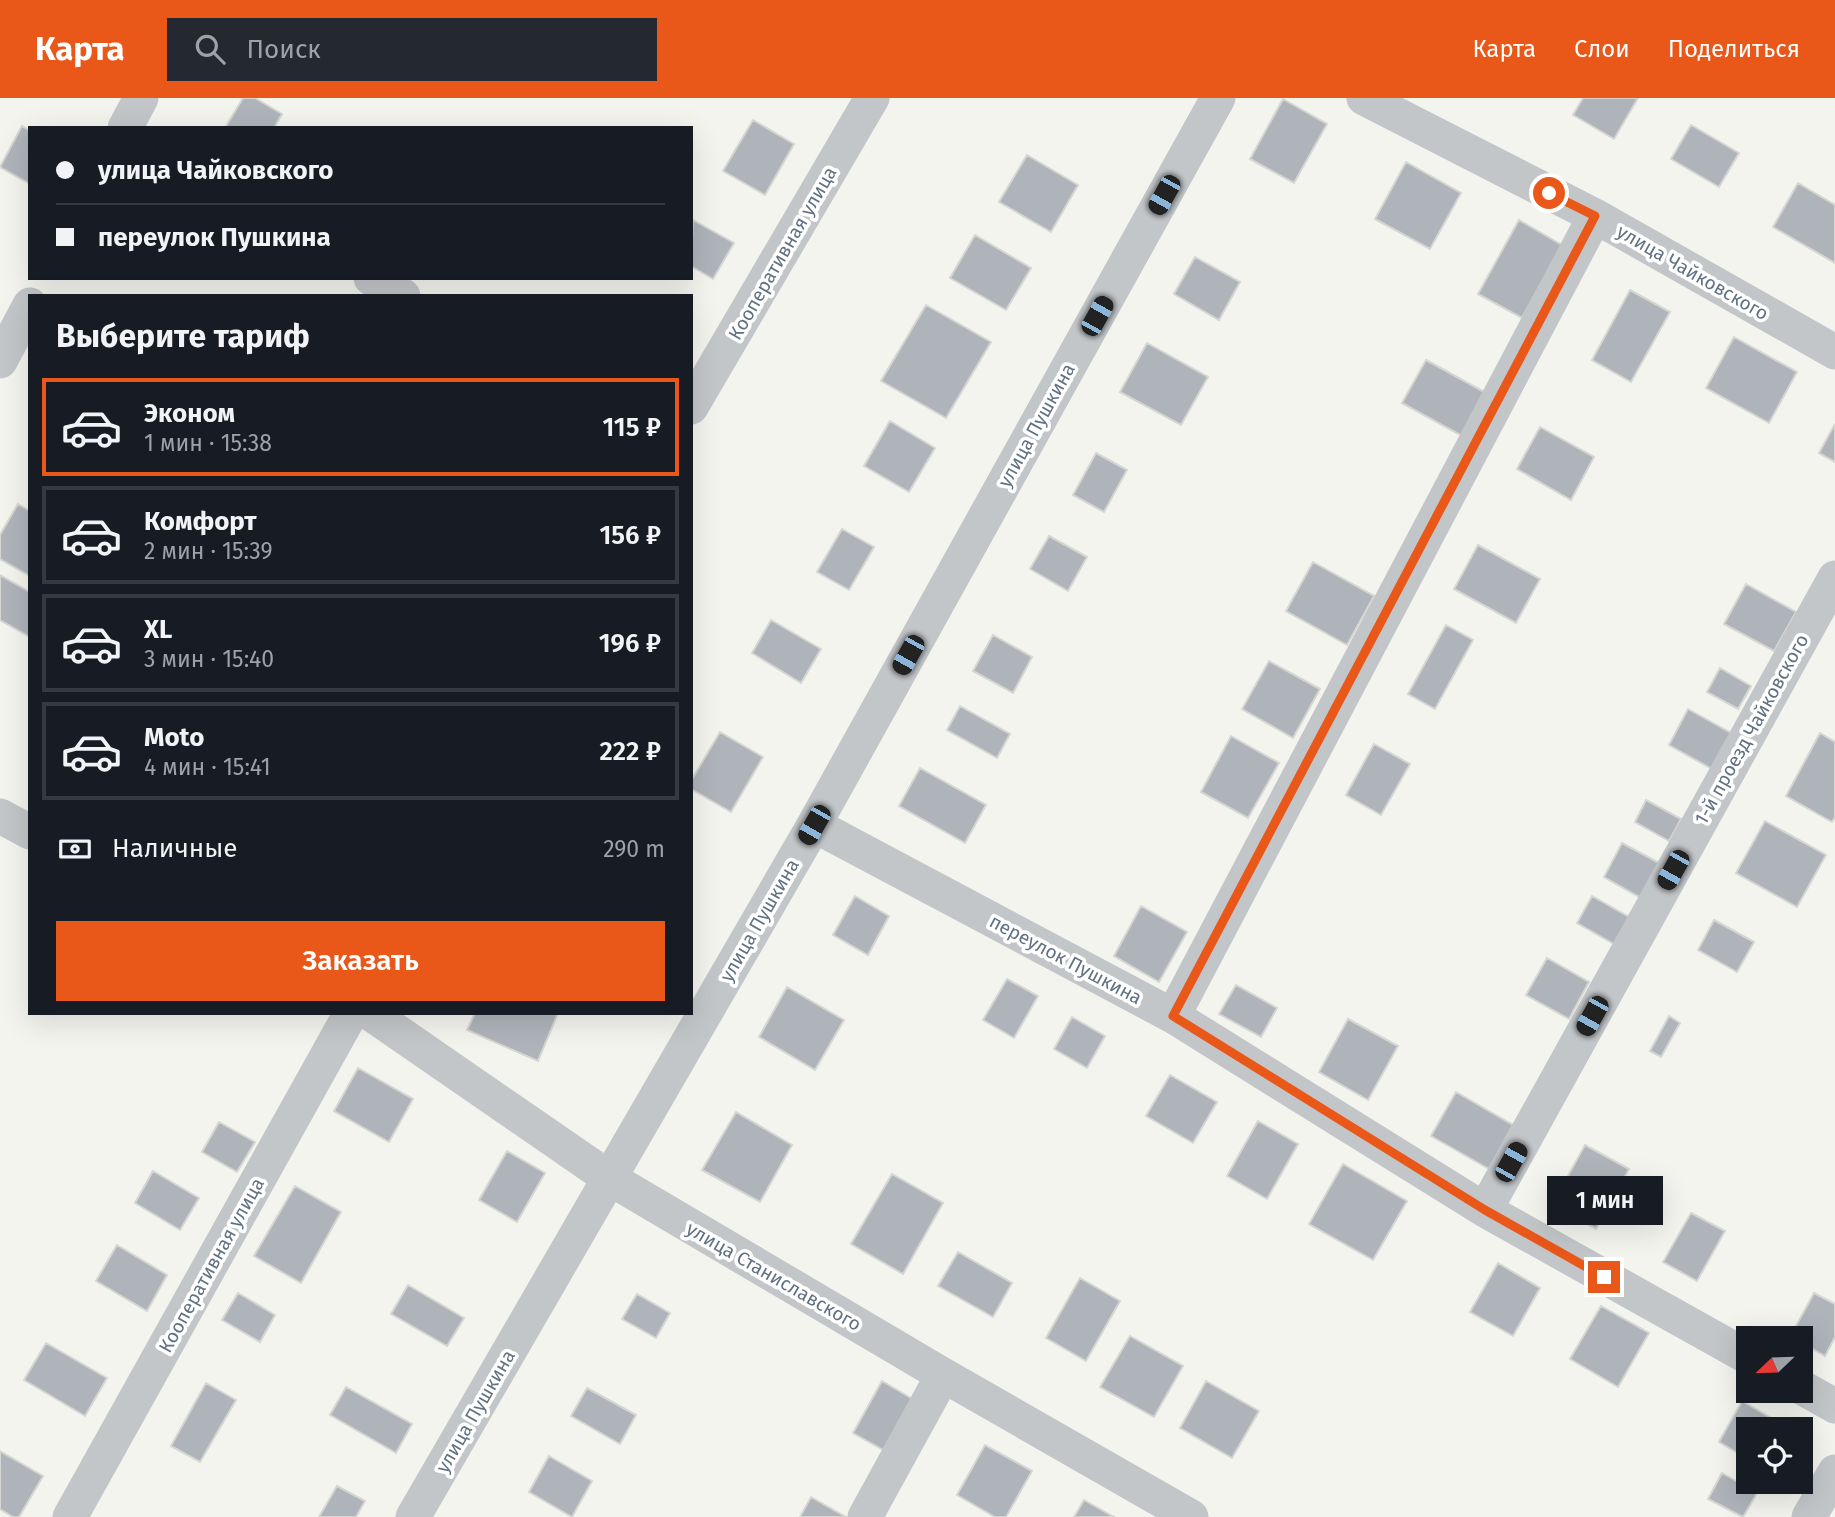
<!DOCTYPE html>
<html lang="ru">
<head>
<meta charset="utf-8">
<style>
  :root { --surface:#171b24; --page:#242831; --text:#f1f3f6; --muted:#9ea1a6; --line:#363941; --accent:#e95719 }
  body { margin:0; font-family:"Fira Sans",sans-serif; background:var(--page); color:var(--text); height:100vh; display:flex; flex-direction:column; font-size:26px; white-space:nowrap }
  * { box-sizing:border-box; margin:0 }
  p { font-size:23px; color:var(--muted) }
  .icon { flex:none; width:38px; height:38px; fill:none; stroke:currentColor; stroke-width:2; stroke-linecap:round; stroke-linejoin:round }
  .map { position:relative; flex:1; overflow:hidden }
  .drawer { position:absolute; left:28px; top:196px; width:665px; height:721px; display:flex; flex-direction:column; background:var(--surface); border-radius:0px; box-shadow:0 7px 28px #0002 }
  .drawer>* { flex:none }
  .banner { position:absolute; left:28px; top:28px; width:665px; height:154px; border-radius:0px; box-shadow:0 7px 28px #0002; display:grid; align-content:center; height:154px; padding:0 28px; background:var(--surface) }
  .needle { width:46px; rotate:247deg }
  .buttons { position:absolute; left:1736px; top:1228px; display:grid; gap:14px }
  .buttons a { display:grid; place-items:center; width:77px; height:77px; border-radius:0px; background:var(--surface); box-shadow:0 7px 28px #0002; font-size:35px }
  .end { position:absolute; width:32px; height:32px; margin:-16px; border:9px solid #e95719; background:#fff; box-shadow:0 0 0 4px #fff }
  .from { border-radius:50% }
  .bubble { position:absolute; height:49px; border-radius:0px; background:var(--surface); box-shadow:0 7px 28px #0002; font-size:23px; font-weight:600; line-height:49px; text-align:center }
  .car { position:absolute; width:21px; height:42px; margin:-21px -10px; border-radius:9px; box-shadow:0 0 5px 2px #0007; background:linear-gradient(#222 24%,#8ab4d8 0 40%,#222 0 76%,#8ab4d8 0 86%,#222 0) }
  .banner b { display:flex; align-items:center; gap:24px; height:66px; font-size:26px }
  .banner b+b { border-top:2px solid var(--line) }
  .banner i { width:18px; height:18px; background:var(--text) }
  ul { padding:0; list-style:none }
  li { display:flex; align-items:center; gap:21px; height:98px; margin:0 14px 10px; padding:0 14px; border:4px solid var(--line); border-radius:0px }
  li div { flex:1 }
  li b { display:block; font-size:26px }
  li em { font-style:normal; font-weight:600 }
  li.current { border-color:var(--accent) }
  li>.icon { width:63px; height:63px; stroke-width:1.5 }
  h2 { padding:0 28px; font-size:32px; line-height:84px }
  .pay { display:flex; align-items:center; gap:18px; height:77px; padding:0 28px; font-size:26px }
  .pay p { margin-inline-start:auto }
  .button { display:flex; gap:14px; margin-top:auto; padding:14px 28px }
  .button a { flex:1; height:80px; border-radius:0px; background:var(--accent); color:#fff; font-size:28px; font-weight:600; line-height:80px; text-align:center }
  header { display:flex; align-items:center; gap:42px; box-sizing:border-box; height:98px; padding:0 35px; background:var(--accent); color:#fff }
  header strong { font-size:33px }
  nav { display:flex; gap:38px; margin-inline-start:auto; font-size:24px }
  .search { width:490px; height:63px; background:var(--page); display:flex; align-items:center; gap:18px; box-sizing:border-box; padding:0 24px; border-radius:0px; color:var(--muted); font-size:26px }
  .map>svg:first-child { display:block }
  .building { fill:#aeb4ba; stroke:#d5d5d2; stroke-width:2 }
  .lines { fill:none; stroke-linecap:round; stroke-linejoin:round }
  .minor { stroke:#c3c6c9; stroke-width:35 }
  .route { stroke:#e95719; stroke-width:9 }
  .labels { text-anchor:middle; stroke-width:7; stroke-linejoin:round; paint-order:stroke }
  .street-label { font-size:19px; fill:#617182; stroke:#fff }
</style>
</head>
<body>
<header>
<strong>Карта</strong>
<div class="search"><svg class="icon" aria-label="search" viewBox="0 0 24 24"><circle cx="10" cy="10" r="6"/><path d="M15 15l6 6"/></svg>Поиск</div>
<nav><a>Карта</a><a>Слои</a><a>Поделиться</a></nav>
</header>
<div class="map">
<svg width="1835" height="1419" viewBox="0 0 1835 1419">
  <rect width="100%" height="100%" fill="#f4f4ef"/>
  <path class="building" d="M 243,0 L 255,0 L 282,16 L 274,30 L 225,30 Z
    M 1583,0 L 1638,0 L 1614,41 L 1573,17 Z
    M 1283,1 L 1327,26 L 1294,85 L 1250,61 Z
    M 753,22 L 794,46 L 765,97 L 723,73 Z
    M 1691,27 L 1739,55 L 1719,89 L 1671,61 Z
    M 22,28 L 30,33 L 30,86 L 0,69 Z
    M 1027,57 L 1078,87 L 1051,134 L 999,104 Z
    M 1406,64 L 1461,95 L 1430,151 L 1375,121 Z
    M 1798,85 L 1835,107 L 1835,165 L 1773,129 Z
    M 693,122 L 734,145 L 713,181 L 691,168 Z
    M 1519,122 L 1562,147 L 1522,220 L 1478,196 Z
    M 975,137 L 1031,170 L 1006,212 L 950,180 Z
    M 1195,159 L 1240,184 L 1219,222 L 1174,196 Z
    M 1630,192 L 1670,214 L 1631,284 L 1592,262 Z
    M 926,207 L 991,244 L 946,320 L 881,283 Z
    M 1734,239 L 1797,274 L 1769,325 L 1706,290 Z
    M 1147,245 L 1208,279 L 1181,327 L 1120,294 Z
    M 1426,262 L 1486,295 L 1462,338 L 1402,305 Z
    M 890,323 L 935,350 L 909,394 L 864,368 Z
    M 1835,326 L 1835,364 L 1819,355 Z
    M 1540,329 L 1594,359 L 1571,402 L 1517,371 Z
    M 1096,355 L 1127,372 L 1104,414 L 1073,397 Z
    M 18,406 L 30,413 L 30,478 L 0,461 L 0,437 Z
    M 842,431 L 874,449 L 849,492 L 817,474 Z
    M 1049,438 L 1087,459 L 1068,493 L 1030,471 Z
    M 1478,447 L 1540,481 L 1516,525 L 1454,491 Z
    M 1313,464 L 1374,498 L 1347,547 L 1286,513 Z
    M 0,477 L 30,494 L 30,539 L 0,522 Z
    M 1746,486 L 1796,514 L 1774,553 L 1724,526 Z
    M 771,522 L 821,551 L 801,585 L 752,555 Z
    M 1446,527 L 1473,542 L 1435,611 L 1408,596 Z
    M 993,537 L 1032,559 L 1013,595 L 973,573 Z
    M 1269,563 L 1320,591 L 1293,640 L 1242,611 Z
    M 1720,570 L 1751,588 L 1738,611 L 1707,594 Z
    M 960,608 L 1010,636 L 997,660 L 947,632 Z
    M 1688,611 L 1731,635 L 1712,671 L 1669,647 Z
    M 720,634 L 763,659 L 731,714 L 691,691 L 691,683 Z
    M 1820,635 L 1835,644 L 1835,719 L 1832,724 L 1786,698 Z
    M 1231,638 L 1279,665 L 1248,720 L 1201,694 Z
    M 1374,646 L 1410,666 L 1381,717 L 1346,697 Z
    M 920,670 L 986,707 L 965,745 L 899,708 Z
    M 1646,702 L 1681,721 L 1669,743 L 1635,724 Z
    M 1765,723 L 1826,757 L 1797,809 L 1736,775 Z
    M 1622,745 L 1661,766 L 1643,801 L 1604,779 Z
    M 855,798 L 889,818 L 868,857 L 833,837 Z
    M 1592,798 L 1629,819 L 1614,846 L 1577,825 Z
    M 1141,808 L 1187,834 L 1159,884 L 1114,858 Z
    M 1714,822 L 1754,844 L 1737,874 L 1698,852 Z
    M 1547,860 L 1589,884 L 1569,921 L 1526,897 Z
    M 1007,881 L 1038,898 L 1014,940 L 983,922 Z
    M 1236,887 L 1277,910 L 1261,939 L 1219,916 Z
    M 787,889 L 844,922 L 815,972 L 759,939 Z
    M 475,915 L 558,915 L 538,963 L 467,932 Z
    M 1669,918 L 1680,925 L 1661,959 L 1650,953 Z
    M 1072,919 L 1105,938 L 1087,970 L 1054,951 Z
    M 1348,921 L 1398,948 L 1368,1002 L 1319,974 Z
    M 358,970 L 413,1001 L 389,1044 L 334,1013 Z
    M 1170,977 L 1217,1004 L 1193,1045 L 1146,1018 Z
    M 1456,994 L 1513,1027 L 1489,1071 L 1431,1038 Z
    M 736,1014 L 792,1047 L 760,1104 L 702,1072 Z
    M 1258,1023 L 1298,1046 L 1267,1101 L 1227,1078 Z
    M 219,1024 L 255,1044 L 237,1074 L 202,1054 Z
    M 1585,1047 L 1629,1071 L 1596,1131 L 1552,1107 Z
    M 507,1053 L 545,1075 L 517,1124 L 479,1102 Z
    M 1343,1066 L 1407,1103 L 1373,1162 L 1309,1126 Z
    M 153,1073 L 199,1100 L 180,1132 L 135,1105 Z
    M 892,1076 L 943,1105 L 903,1176 L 851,1146 Z
    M 295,1088 L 341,1114 L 301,1185 L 254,1158 Z
    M 1691,1115 L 1725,1133 L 1697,1183 L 1663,1164 Z
    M 117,1147 L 167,1177 L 147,1213 L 96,1183 Z
    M 958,1154 L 1012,1185 L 993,1219 L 938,1188 Z
    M 1498,1165 L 1540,1190 L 1513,1238 L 1470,1214 Z
    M 1080,1180 L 1120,1203 L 1086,1263 L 1046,1240 Z
    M 408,1187 L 464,1220 L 447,1248 L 391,1216 Z
    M 238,1195 L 275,1217 L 260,1244 L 222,1222 Z
    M 1814,1195 L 1835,1206 L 1835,1239 L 1825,1258 L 1801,1244 L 1801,1241 L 1790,1239 Z
    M 637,1196 L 670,1215 L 656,1240 L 622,1221 Z
    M 1601,1208 L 1649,1235 L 1618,1289 L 1570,1261 Z
    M 1130,1238 L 1183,1268 L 1154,1319 L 1100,1289 Z
    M 46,1245 L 107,1280 L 85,1318 L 24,1282 Z
    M 882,1283 L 916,1303 L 887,1354 L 853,1335 Z
    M 1206,1283 L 1259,1313 L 1232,1360 L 1180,1330 Z
    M 206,1285 L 236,1302 L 200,1364 L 171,1348 Z
    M 346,1289 L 412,1326 L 396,1355 L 330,1317 Z
    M 587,1290 L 636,1317 L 620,1346 L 571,1318 Z
    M 1742,1303 L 1792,1332 L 1748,1332 L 1748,1361 L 1719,1344 Z
    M 985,1347 L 1032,1373 L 1006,1419 L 995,1419 L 957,1397 Z
    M 0,1353 L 43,1378 L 19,1419 L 13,1419 L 0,1411 Z
    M 549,1358 L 592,1383 L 572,1419 L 529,1394 Z
    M 1722,1375 L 1757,1395 L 1743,1419 L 1708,1401 Z
    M 337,1388 L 365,1403 L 356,1419 L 319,1419 Z
    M 811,1399 L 846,1419 L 800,1419 Z
    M 1084,1402 L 1114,1419 L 1074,1419 Z"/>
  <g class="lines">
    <path class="minor" d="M 1364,0 L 1595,118 L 1835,254
      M 125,30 L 141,0
      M 371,180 L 403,198
      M 0,263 L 30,207
      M 691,309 L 872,0
      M 0,718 L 30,734
      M 814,727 L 1173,918 L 1485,1112 L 1748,1259
      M 370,915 L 609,1080 L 943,1277 L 1191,1419
      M 1173,918 L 1595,118
      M 1485,1112 L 1835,480
      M 1801,1289 L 1835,1308
      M 70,1419 L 351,915
      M 413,1419 L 814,727 L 1218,0
      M 865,1419 L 943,1277
      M 1809,1419 L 1835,1374"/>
  </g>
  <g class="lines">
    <path class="route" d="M 1549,95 L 1595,118 L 1173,918 L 1485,1112 L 1604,1179"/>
  </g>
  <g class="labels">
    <g class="street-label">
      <text transform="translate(782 155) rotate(-60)" y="7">Кооперативная улица</text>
      <text transform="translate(1693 174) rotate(30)" y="7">улица Чайковского</text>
      <text transform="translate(1036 327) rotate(-61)" y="7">улица Пушкина</text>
      <text transform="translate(1751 631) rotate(-61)" y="7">1-й проезд Чайковского</text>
      <text transform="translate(759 822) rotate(-60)" y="7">улица Пушкина</text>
      <text transform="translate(1066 861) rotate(28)" y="7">переулок Пушкина</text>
      <text transform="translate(211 1167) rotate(-61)" y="7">Кооперативная улица</text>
      <text transform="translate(774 1178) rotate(30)" y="7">улица Станиславского</text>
      <text transform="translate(475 1313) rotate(-60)" y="7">улица Пушкина</text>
    </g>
  </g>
</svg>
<div class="buttons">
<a><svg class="needle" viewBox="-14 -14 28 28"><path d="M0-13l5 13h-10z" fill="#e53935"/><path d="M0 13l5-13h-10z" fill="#9ea1a6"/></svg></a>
<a><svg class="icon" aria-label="locate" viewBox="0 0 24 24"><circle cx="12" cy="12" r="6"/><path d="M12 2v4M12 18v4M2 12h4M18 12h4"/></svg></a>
</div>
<i class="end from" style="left:1549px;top:95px"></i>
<i class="end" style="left:1604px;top:1179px"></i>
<div class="bubble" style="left:1547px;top:1078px;width:116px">1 мин</div>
<i class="car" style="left:1164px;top:97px;rotate:209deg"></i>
<i class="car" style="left:1097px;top:218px;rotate:29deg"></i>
<i class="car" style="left:908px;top:557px;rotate:209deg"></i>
<i class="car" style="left:814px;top:727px;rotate:210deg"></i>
<i class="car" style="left:1673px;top:772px;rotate:209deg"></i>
<i class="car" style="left:1592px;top:918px;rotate:209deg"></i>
<i class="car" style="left:1511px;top:1064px;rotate:29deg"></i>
<div class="banner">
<b><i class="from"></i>улица Чайковского</b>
<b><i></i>переулок Пушкина</b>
</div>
<section class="drawer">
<h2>Выберите тариф</h2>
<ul>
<li class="current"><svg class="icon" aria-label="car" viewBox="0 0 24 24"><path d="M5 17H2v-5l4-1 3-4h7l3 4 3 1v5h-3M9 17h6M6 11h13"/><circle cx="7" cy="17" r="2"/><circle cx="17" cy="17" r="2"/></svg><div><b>Эконом</b><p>1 мин · 15:38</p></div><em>115 ₽</em></li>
<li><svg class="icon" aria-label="car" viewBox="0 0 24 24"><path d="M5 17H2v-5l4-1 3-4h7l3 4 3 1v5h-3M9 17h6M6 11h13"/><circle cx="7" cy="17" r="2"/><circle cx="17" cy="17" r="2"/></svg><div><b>Комфорт</b><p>2 мин · 15:39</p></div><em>156 ₽</em></li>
<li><svg class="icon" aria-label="car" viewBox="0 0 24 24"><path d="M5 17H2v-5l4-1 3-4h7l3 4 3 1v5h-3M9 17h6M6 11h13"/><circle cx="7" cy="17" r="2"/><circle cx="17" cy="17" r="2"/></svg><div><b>XL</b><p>3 мин · 15:40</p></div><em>196 ₽</em></li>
<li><svg class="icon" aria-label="car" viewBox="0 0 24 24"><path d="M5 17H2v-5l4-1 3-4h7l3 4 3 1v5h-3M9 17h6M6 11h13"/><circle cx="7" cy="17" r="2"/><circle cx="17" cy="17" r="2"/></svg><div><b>Moto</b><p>4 мин · 15:41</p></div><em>222 ₽</em></li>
</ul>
<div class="pay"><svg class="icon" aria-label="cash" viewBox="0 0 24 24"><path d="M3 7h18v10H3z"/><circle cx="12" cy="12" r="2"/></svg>Наличные<p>290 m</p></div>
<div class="button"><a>Заказать</a></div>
</section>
</div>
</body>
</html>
